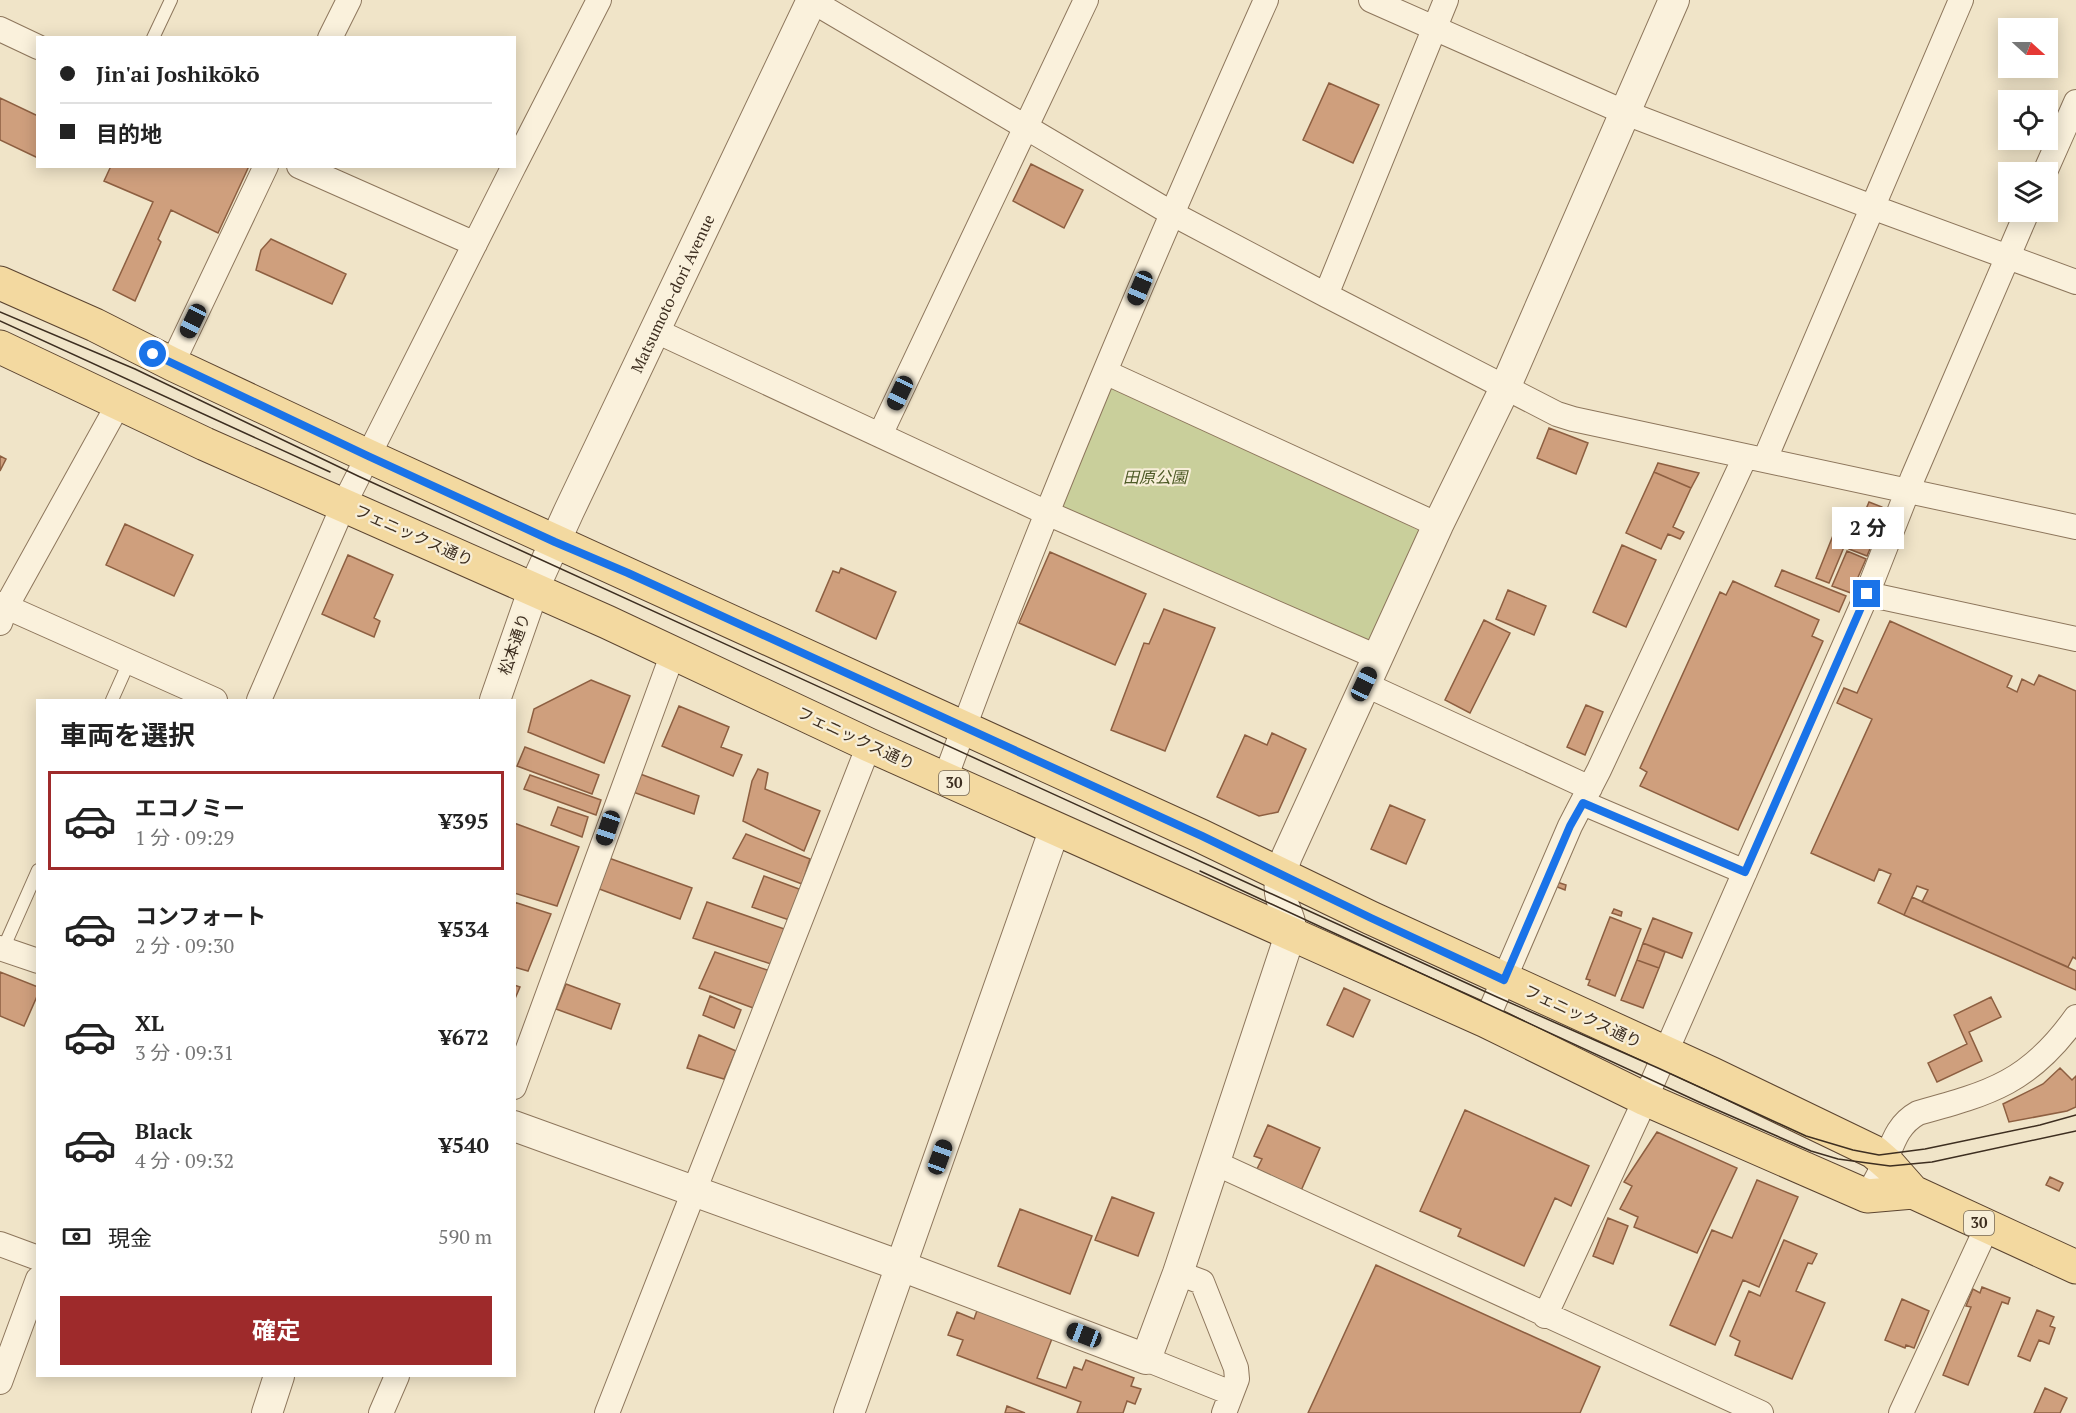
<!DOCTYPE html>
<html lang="ja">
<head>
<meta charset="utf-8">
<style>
  :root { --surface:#fff; --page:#f2f2f2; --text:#222; --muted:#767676; --line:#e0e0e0; --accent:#9e2a2b }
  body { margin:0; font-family:"PT Serif","Noto Sans JP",serif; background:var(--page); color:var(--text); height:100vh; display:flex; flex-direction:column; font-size:22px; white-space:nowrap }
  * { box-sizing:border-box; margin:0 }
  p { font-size:20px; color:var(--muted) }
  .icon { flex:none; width:33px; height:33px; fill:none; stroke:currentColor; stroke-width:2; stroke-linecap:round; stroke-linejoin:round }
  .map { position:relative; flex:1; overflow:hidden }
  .side { position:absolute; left:36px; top:699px; width:480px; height:678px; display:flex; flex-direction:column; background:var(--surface); border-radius:0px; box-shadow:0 3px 15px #0003 }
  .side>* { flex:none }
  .hud { position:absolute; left:36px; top:36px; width:480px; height:132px; border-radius:0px; box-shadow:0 3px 15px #0003; display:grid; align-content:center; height:132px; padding:0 24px; background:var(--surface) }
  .needle { width:39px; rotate:111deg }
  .fabs { position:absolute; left:1998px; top:18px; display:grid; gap:12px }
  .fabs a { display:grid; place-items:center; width:60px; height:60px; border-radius:0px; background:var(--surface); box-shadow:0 3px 15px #0003; font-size:30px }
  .end { position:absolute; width:27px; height:27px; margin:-14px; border:8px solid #1a73e8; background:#fff; box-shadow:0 0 0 3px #fff }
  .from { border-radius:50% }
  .bubble { position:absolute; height:42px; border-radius:0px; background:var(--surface); box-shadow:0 3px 15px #0003; font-size:20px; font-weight:700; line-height:42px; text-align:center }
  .car { position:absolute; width:18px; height:36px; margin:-18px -9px; border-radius:8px; box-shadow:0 0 4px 2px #0007; background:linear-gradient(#222 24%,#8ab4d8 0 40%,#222 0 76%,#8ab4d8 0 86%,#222 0) }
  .hud b { display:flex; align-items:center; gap:21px; height:57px; font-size:22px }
  .hud b+b { border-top:2px solid var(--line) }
  .hud i { width:15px; height:15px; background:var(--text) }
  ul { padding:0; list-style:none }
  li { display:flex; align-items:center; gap:18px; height:99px; margin:0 12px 9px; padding:0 12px; border:3px solid transparent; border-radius:0px }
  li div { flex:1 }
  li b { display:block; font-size:22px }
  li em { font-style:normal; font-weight:700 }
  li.selected { border-color:var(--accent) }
  li>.icon { width:54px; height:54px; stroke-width:1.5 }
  h2 { padding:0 24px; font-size:27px; line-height:72px }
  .pay { display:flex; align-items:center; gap:15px; height:66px; padding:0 24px; font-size:22px }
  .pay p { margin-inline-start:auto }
  .cta { display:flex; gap:12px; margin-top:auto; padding:12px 24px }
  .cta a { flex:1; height:69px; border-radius:0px; background:var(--accent); color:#fff; font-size:24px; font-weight:700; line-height:69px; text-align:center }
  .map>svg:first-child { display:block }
  .green { fill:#c9cf9b }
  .building { fill:#cf9f7d; stroke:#8d5f41; stroke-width:1.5 }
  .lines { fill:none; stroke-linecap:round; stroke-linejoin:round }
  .service-casing { stroke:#8d765c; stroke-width:14 }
  .minor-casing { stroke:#8d765c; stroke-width:26 }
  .tertiary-casing { stroke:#8d765c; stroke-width:32 }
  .primary-casing { stroke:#5b4430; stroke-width:35 }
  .service { stroke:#faf1dc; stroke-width:12 }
  .minor { stroke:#faf1dc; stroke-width:24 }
  .tertiary { stroke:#faf1dc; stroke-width:30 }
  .primary { stroke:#f3d9a0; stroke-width:33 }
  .tram { stroke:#3d2e20; stroke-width:1.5 }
  .route { stroke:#1a73e8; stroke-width:8 }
  .labels { text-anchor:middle; stroke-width:4.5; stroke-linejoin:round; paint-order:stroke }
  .shield { fill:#f7eed8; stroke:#756857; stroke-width:1.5 }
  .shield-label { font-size:15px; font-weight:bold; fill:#3d2e20 }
  .street-label { font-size:16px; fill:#3d2e20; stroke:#f7eed8 }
  .park-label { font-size:16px; font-style:italic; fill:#4d5a26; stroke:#f7eed8 }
</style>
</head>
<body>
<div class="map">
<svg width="2076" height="1413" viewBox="0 0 2076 1413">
  <rect width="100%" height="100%" fill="#f0e4c8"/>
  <path class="green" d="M 1109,381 L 1420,531 L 1368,643 L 1056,507 Z"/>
  <path class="building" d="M 1329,83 L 1379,105 L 1353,163 L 1303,140 Z
    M 0,98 L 38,116 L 38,158 L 0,140 Z
    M 1031,164 L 1083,190 L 1064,228 L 1013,201 Z
    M 111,166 L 249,166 L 218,233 L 171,210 L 158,239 L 161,242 L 135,301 L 113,290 L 153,202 L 104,181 Z
    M 271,239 L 346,274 L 332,304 L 256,270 L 261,250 Z
    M 1549,428 L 1588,443 L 1576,474 L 1537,458 Z
    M 0,456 L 6,459 L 0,471 Z
    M 1658,463 L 1699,473 L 1691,488 L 1654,472 Z
    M 1654,472 L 1691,488 L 1673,527 L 1684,532 L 1680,539 L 1668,534 L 1661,549 L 1626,533 Z
    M 1869,502 L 1882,507 L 1884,515 L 1867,556 L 1849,549 Z
    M 1840,518 L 1854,523 L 1829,583 L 1816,578 Z
    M 125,524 L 193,555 L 174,596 L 106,565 Z
    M 1622,545 L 1656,560 L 1626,627 L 1593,612 Z
    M 1847,551 L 1866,559 L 1851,593 L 1832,586 Z
    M 1050,552 L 1146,594 L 1115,665 L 1019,623 Z
    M 348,555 L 393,575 L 374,618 L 380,621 L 374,637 L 322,614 Z
    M 841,568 L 896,592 L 876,639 L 816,611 L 833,571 L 839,573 Z
    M 1782,570 L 1846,596 L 1839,612 L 1775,586 Z
    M 1733,581 L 1819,620 L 1812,636 L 1823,641 L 1738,830 L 1640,786 L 1647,772 L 1640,768 L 1720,592 L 1726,595 Z
    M 1508,590 L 1546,606 L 1534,635 L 1496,619 Z
    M 1164,609 L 1215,628 L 1165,751 L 1111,730 L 1144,643 L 1149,644 Z
    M 1484,620 L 1510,633 L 1470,713 L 1445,700 Z
    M 1890,621 L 2012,676 L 2007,687 L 2017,692 L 2022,679 L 2034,685 L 2039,675 L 2076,691 L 2076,959 L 2073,957 L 2068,967 L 1922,902 L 1928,890 L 1917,886 L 1904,915 L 1878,903 L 1891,874 L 1879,869 L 1874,881 L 1811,853 L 1872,719 L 1837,703 L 1844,688 L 1857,693 Z
    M 591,680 L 630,696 L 604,763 L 528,732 L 534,709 Z
    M 1586,705 L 1603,712 L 1585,755 L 1567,747 Z
    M 679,706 L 729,727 L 721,747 L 742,755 L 733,776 L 662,746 Z
    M 1272,733 L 1306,749 L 1278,812 L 1259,816 L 1217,797 L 1245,735 L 1267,745 Z
    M 525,747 L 599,775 L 592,794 L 517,766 Z
    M 758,769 L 768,773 L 765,789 L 820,811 L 804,851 L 743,821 L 752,781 Z
    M 635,772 L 699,796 L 694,814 L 633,792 Z
    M 530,775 L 601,800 L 596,815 L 524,789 Z
    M 1390,805 L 1425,820 L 1406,864 L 1371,849 Z
    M 558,807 L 588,817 L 582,837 L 551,825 Z
    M 514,823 L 579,847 L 557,906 L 514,893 Z
    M 746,834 L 810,859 L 802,884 L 733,858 Z
    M 606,857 L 692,888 L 680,919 L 594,887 Z
    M 764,876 L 807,892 L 795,922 L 752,907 Z
    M 1557,882 L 1566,885 L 1565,890 L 1555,886 Z
    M 1912,897 L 2076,971 L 2076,990 L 1904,915 Z
    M 514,902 L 551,914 L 528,971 L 514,967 Z
    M 707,902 L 790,931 L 777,966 L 693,938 Z
    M 1614,909 L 1622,912 L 1621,916 L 1612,913 Z
    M 1610,917 L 1641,929 L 1615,996 L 1588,985 L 1590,980 L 1586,979 Z
    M 1653,918 L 1692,933 L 1682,958 L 1643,943 Z
    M 1643,943 L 1665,952 L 1659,968 L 1637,960 Z
    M 715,952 L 770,971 L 756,1009 L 699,988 Z
    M 1637,960 L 1659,968 L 1643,1008 L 1621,1000 Z
    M 0,972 L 38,987 L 38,994 L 24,1026 L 0,1016 Z
    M 566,984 L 620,1004 L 611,1029 L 556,1009 Z
    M 514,985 L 520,987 L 514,1001 Z
    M 1344,988 L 1370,1000 L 1353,1037 L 1327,1025 Z
    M 710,996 L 741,1010 L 734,1028 L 703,1015 Z
    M 1991,997 L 2001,1017 L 1969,1032 L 1982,1061 L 1937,1082 L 1928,1063 L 1967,1044 L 1954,1015 Z
    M 699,1035 L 736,1051 L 724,1079 L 687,1068 Z
    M 2060,1068 L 2072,1080 L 2076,1076 L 2076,1107 L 2067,1111 L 2009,1122 L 2003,1104 L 2043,1084 Z
    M 1465,1110 L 1589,1166 L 1571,1206 L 1555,1198 L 1524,1266 L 1458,1236 L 1461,1229 L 1420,1211 Z
    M 1268,1125 L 1320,1148 L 1300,1193 L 1255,1173 L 1262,1159 L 1254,1156 Z
    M 1657,1132 L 1737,1168 L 1697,1253 L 1634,1227 L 1638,1217 L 1620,1209 L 1632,1186 L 1624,1182 Z
    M 2050,1177 L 2063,1183 L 2059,1191 L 2046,1185 Z
    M 1757,1180 L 1798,1197 L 1759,1287 L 1743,1280 L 1715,1345 L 1670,1325 L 1712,1230 L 1732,1238 Z
    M 1112,1197 L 1154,1213 L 1138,1256 L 1095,1240 Z
    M 1020,1209 L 1092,1236 L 1070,1294 L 998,1266 Z
    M 1608,1218 L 1628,1226 L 1613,1264 L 1593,1256 Z
    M 1784,1240 L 1817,1254 L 1812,1264 L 1808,1263 L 1796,1291 L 1825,1303 L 1792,1379 L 1735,1355 L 1740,1341 L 1730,1336 L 1749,1291 L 1760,1296 Z
    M 1376,1265 L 1600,1367 L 1580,1413 L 1308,1413 Z
    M 1982,1287 L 2010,1298 L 2008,1304 L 2002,1302 L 1968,1385 L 1943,1375 L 1971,1307 L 1966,1306 L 1973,1289 L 1980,1293 Z
    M 1902,1299 L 1929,1311 L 1914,1348 L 1906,1345 L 1905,1348 L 1885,1340 Z
    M 978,1308 L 1053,1336 L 1037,1378 L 1066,1388 L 1074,1367 L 1082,1370 L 1086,1360 L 1134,1378 L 1131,1386 L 1141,1389 L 1135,1404 L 1127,1401 L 1123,1413 L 1077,1413 L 1081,1402 L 957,1355 L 963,1340 L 948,1335 L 957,1312 L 974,1319 Z
    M 2037,1310 L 2054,1317 L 2050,1326 L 2055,1328 L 2049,1344 L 2039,1340 L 2030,1361 L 2018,1356 Z
    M 2045,1388 L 2067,1398 L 2060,1413 L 2034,1413 Z
    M 1007,1406 L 1025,1413 L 1005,1413 Z"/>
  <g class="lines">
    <defs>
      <path id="service" d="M 153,38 L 171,0
        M 112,700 L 129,662
        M 3,949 L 38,870"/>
      <path id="minor" d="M 1371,0 L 1626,113 L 1872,207 L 2076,282
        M 812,1 L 1171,213 L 1326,295 L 1557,414 L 1573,419 L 2076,527
        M 0,29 L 38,47
        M 330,38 L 349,0
        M 299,166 L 475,244
        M 514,166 L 599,0
        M 2045,172 L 2076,102
        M 1326,295 L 1446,0
        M 654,330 L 1047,513 L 1377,657
        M 172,364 L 266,166
        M 1105,372 L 1438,525
        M 880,435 L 1086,0
        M 1765,459 L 1961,0
        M 1867,594 L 2076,639
        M 0,604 L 215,700
        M 0,623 L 6,607 L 119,403
        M 1364,684 L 1590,788
        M 259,700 L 344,504 L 514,166
        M 945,779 C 1041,515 1152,256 1266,0
        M 1583,803 L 1745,872
        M 0,948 L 38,961
        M 1486,1021 L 1570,826 L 1599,770 L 1745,457
        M 514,1087 L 673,653
        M 1215,1163 L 1761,1413
        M 1867,1196 C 1873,1185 1880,1174 1885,1162 C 1893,1142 1898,1124 1918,1113 C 1991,1093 2030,1082 2076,1017
        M 0,1244 L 38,1258
        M 1178,1273 L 1202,1282 L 1236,1368 L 1237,1379 L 1224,1413
        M 1545,1316 L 1639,1113 L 1867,594 L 1913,477 L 2027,212
        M 1146,1359 L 1231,1393
        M 0,1382 L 38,1279
        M 381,1413 L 397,1376
        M 607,1413 L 869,745
        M 1901,1413 L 1987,1227"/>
      <g id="tertiary">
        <path id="s1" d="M 495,700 L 534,588 L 569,511 L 812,0"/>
        <path d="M 514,1126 L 901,1266 L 1146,1359 L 1178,1273 L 1290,935 C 1293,921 1285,911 1281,898 C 1277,883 1282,870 1287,856 L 1438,525 L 1505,388 L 1674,0"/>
        <path d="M 267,1413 L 279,1376"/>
        <path d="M 849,1413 L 1055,828"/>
      </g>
      <path id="primary" d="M 0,283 L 95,325 L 172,364 L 368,456 L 1201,836 L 1371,918 L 1712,1074 L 1874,1152 L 1890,1166 L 1913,1192 L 2076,1267
        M 0,347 L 205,444 L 607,622 L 869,745 L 1486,1021 L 1645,1099 L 1867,1196 L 1913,1192"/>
    </defs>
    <use href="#service" class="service-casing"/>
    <use href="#minor" class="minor-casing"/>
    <use href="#tertiary" class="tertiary-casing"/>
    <use href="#primary" class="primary-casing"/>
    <use href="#service" class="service"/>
    <use href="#minor" class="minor"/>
    <use href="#tertiary" class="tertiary"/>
    <use href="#primary" class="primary"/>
    <path class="tram" d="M 0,312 L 135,369 L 358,476 L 1497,997 L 1658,1068 L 1806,1136 L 1853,1150 L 1879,1155 L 1925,1149 L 2040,1125 L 2076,1115
      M 0,321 L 330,472
      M 1200,871 L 1699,1102 L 1811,1151 L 1838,1159 L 1890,1166 L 1932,1162 L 2076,1131"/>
  </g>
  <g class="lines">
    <path class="route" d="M 153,354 L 368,456 L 555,542 L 628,573 L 1202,836 L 1371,918 L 1504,980 L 1570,826 L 1583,803 L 1745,872 L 1867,594"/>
  </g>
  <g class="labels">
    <g class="shield">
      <rect x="939" y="771" width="30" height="24" rx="4.5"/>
      <rect x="1964" y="1211" width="30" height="24" rx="4.5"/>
    </g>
    <g class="shield-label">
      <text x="954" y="788">30</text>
      <text x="1979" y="1228">30</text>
    </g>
    <g class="street-label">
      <text dy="6" stroke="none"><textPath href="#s1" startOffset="444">Matsumoto-dori Avenue</textPath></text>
      <text transform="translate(414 535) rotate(24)" y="6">フェニックス通り</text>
      <text transform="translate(514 644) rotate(-71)" y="6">松本通り</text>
      <text transform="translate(856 738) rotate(25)" y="6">フェニックス通り</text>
      <text transform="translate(1583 1016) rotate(25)" y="6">フェニックス通り</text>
    </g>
    <g class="park-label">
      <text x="1155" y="483">田原公園</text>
    </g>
  </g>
</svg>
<div class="fabs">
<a><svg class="needle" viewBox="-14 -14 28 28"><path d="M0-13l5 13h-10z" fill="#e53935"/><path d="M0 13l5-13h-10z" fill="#767676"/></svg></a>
<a><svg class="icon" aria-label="locate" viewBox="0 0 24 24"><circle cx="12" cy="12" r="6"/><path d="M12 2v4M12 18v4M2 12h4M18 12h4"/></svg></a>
<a><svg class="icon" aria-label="layers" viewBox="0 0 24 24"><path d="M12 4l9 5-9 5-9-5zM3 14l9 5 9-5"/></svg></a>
</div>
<i class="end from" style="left:153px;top:354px"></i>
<i class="end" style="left:1867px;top:594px"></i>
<div class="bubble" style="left:1832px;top:507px;width:72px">2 分</div>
<i class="car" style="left:1140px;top:288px;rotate:203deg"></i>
<i class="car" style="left:193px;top:321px;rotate:206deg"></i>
<i class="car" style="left:900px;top:393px;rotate:205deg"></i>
<i class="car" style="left:1364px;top:684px;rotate:25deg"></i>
<i class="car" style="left:608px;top:828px;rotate:199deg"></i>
<i class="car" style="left:940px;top:1157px;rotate:20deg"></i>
<i class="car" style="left:1084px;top:1335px;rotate:291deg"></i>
<div class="hud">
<b><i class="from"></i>Jin'ai Joshikōkō</b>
<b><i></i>目的地</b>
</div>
<section class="side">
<h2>車両を選択</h2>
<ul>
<li class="selected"><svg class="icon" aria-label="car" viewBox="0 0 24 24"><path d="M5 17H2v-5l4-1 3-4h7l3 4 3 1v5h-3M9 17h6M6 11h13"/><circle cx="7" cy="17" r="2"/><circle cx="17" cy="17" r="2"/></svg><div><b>エコノミー</b><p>1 分 · 09:29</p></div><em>¥395</em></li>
<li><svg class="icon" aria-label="car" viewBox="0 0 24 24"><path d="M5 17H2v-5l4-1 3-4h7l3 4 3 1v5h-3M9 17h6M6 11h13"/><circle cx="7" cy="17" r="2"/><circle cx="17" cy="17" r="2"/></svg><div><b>コンフォート</b><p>2 分 · 09:30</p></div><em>¥534</em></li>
<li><svg class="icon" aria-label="car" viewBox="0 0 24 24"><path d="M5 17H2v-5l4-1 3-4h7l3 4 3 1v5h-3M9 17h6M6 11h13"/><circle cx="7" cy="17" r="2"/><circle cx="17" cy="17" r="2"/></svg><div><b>XL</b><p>3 分 · 09:31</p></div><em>¥672</em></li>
<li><svg class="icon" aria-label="car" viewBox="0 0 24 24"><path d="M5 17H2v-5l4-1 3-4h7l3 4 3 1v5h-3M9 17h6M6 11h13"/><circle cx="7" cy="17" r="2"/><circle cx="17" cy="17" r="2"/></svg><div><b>Black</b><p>4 分 · 09:32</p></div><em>¥540</em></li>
</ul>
<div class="pay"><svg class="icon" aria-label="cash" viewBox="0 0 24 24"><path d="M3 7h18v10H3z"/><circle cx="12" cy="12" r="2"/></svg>現金<p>590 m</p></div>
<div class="cta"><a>確定</a></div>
</section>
</div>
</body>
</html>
